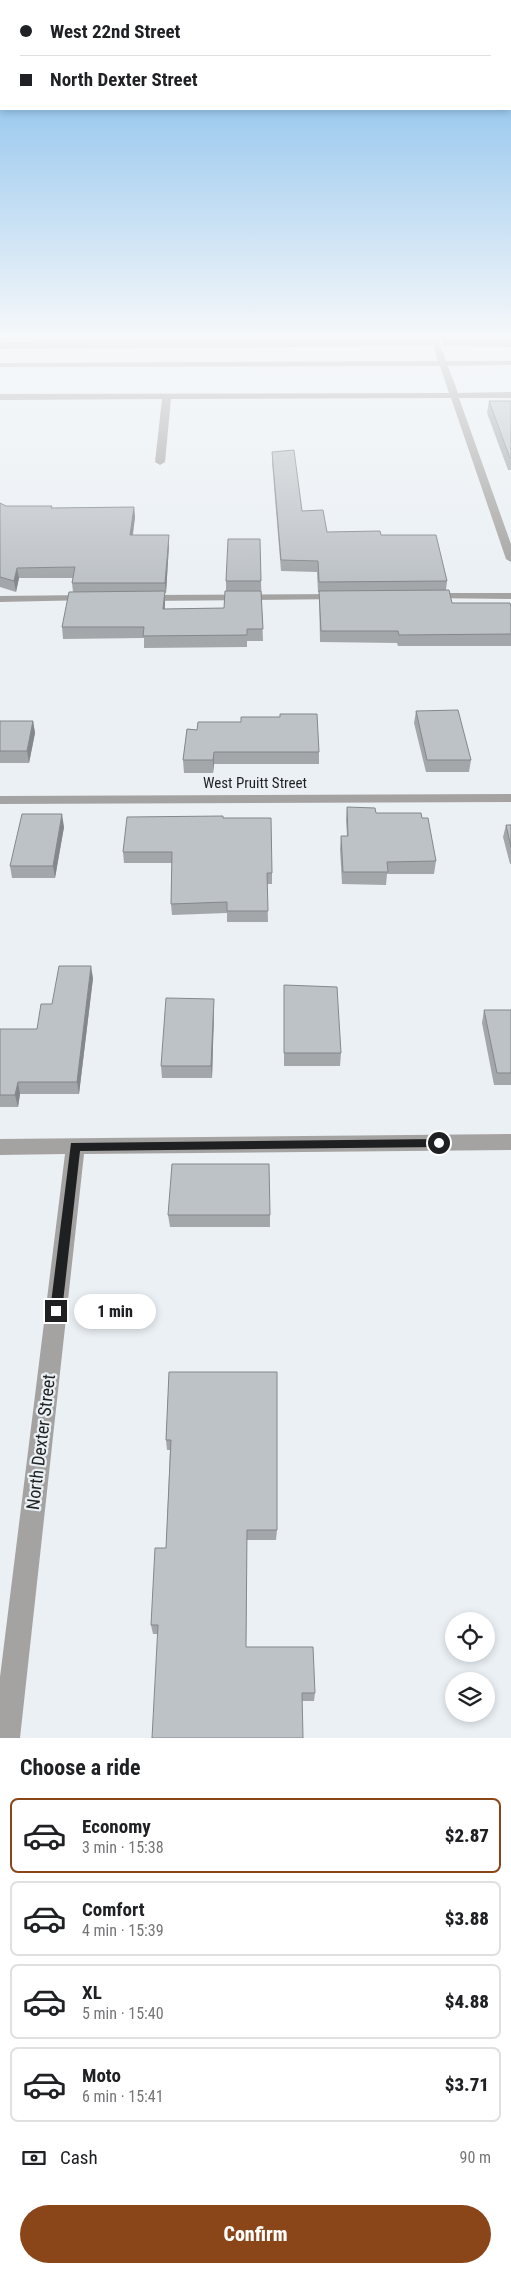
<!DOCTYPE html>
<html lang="en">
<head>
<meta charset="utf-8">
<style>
  :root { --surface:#fff; --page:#f2f2f2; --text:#202124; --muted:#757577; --line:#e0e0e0; --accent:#8a4618 }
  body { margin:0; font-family:"Roboto Condensed",sans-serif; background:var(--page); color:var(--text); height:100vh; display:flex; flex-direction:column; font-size:19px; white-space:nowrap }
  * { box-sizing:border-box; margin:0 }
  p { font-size:16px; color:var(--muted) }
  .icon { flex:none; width:28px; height:28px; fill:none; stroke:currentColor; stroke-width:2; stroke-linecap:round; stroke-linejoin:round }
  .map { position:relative; height:1738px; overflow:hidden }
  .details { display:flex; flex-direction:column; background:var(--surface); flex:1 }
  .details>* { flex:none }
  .guide { position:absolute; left:0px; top:0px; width:511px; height:110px; box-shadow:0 2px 8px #0003; display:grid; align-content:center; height:110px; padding:0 20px; background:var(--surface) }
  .buttons { position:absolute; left:445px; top:1612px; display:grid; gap:10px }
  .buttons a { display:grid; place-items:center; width:50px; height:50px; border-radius:50%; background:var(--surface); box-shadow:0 2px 8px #0003; font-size:25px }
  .end { position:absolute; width:22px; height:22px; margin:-11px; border:6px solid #1e2021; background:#fff; box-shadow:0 0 0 2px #fff }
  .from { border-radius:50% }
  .bubble { position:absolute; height:35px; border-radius:18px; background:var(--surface); box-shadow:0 2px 8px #0003; font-size:16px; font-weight:800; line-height:35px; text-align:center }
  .guide b { display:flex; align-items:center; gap:18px; height:48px; font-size:19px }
  .guide b+b { border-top:1px solid var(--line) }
  .guide i { width:12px; height:12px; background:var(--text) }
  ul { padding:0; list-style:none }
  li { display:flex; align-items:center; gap:15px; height:75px; margin:0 10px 8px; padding:0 10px; border:2px solid var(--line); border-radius:8px }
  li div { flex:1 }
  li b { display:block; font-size:19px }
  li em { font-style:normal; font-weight:800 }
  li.selected { border-color:var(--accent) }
  li>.icon { width:45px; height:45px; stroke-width:1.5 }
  h2 { padding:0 20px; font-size:22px; line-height:60px }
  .pay { display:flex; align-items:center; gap:12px; height:55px; padding:0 20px; font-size:19px }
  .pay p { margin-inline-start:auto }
  .button { display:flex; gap:10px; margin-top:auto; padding:10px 20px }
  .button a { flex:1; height:58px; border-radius:30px; background:var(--accent); color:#fff; font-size:20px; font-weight:800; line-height:58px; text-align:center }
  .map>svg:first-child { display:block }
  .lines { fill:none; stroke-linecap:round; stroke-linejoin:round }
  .minor { fill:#a5a3a1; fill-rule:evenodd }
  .wall { fill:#a3a7aa }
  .shaded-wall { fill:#84888b }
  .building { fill:#bdc2c6; stroke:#84888b }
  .route { fill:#1e2021 }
  .labels { text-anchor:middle; stroke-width:4.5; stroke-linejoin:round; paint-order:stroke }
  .street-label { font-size:15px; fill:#1e2021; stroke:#eaf0f4 }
  .near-street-label { font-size:18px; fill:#1e2021; stroke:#eaf0f4 }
</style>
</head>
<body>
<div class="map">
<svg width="511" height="1738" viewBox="0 0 511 1738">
  <rect width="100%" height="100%" fill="#eaf0f4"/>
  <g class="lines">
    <path class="minor" d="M 430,337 L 438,337 L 446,361 L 511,361 L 511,365 L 448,366 L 458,393 L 511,392 L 511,398 L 459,398 L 511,544 L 511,562 L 506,559 L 451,398 L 171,399 L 165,462 L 160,465 L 155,462 L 162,399 L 0,400 L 0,394 L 449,393 L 440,366 L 0,367 L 0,363 L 438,361 Z
      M 430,593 L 511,593 L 511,599 L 426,598 L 424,596 Z
      M 340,594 L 346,597 L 344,599 L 145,601 L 139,598 L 145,595 Z
      M 87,595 L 91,596 L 93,598 L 91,600 L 0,602 L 0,596 Z
      M 511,794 L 511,802 L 0,804 L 0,796 Z
      M 511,1134 L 511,1150 L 84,1154 L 20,1738 L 0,1738 L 0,1677 L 65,1154 L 0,1155 L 0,1139 Z"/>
  </g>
  <path class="wall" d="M 0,337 L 432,340 L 431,346 L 0,349 Z
    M 440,337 L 511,337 L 511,347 L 443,346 Z
    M 489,401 L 511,401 L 511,470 L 508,470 L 487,413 Z
    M 272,452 L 302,511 L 327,532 L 381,535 L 447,581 L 446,590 L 452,603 L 511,607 L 511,646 L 398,646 L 397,643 L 320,642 L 319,592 L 318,592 L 317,572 L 281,571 L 272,462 Z
    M 0,503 L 6,506 L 52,508 L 134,507 L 135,517 L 133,535 L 169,545 L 166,593 L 165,593 L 165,609 L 224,608 L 226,591 L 226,581 L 261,581 L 263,641 L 247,641 L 247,647 L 144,648 L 144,638 L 63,639 L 62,627 L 73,592 L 72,583 L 73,578 L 19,578 L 16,592 L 0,587 Z
    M 416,711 L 471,760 L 469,772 L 426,772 L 414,723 Z
    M 0,721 L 33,721 L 35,733 L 29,763 L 0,763 Z
    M 187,729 L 319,752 L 319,764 L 214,764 L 213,773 L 184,773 L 183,760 Z
    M 347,807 L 376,813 L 422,818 L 436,861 L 434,874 L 387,874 L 386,885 L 342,884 L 340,849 L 341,836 L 347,836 L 346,820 Z
    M 223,818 L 272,873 L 272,884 L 267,884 L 268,922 L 227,922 L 227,913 L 172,915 L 171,904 L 172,863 L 124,863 L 123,852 Z
    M 506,825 L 511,825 L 511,864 L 510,864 L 503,837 Z
    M 64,827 L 55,878 L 12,878 L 10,866 Z
    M 93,978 L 79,1094 L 20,1094 L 18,1107 L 0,1107 L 0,1029 L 37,1029 L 52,1004 Z
    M 284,998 L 341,1053 L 340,1066 L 284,1066 Z
    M 484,1010 L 511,1010 L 511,1085 L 494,1085 L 482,1023 Z
    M 214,1012 L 212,1078 L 162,1078 L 161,1066 Z
    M 168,1215 L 270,1215 L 270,1227 L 170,1227 Z
    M 169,1372 L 277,1530 L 276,1540 L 247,1540 L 246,1647 L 315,1693 L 314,1701 L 302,1701 L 157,1634 L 153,1634 L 151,1625 L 166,1548 L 170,1450 L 167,1450 L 166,1440 Z"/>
  <path class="shaded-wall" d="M 134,507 L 135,517 L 131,545 L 130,535 Z
    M 169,535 L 169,545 L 166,593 L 165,583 Z
    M 17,568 L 19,578 L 16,592 L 14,581 Z
    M 165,591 L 165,603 L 164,620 L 163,609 Z
    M 33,721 L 35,733 L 29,763 L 27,751 Z
    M 214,752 L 214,764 L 213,773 L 213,760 Z
    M 62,814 L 64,827 L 55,878 L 53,866 Z
    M 91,966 L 93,978 L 79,1094 L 77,1082 Z
    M 214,999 L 214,1012 L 212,1078 L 211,1066 Z
    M 18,1082 L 20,1094 L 18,1107 L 15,1095 Z"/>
  <path class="building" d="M 0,337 L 431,337 L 432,340 L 0,343 Z
    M 443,337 L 511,337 L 511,341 L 444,340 Z
    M 489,401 L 511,401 L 511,458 L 510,458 Z
    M 294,450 L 302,511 L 323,510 L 327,532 L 380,531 L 381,535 L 436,535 L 447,581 L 319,582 L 318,561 L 281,560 L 272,452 Z
    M 0,503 L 6,506 L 52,506 L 51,508 L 134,507 L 130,535 L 169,535 L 165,583 L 72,583 L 75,567 L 17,568 L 14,581 L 0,577 Z
    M 228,539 L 260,539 L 261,581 L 226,581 Z
    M 449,590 L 452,603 L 510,603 L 511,607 L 511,634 L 399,635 L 398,631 L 321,631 L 319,591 Z
    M 165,591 L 163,609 L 224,608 L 225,591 L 261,591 L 263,629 L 247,629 L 247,635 L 143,636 L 144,627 L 62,627 L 69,592 Z
    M 458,710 L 471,760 L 427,760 L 416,711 Z
    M 280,714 L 317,714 L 319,752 L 214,752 L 213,760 L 183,760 L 187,729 L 197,730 L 198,722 L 241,722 L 241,717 L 280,717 Z
    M 0,721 L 33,721 L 27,751 L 0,751 Z
    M 347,807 L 375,808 L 376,813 L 421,813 L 422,818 L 428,818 L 436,861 L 387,862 L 388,872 L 343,872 L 341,836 L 348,836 Z
    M 22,814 L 62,814 L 53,866 L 10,866 Z
    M 223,816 L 223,818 L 271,818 L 272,873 L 267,873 L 268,911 L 227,911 L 227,902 L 171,904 L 172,852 L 123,852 L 127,817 Z
    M 506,825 L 511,825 L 511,847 Z
    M 59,966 L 91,966 L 77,1082 L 18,1082 L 15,1095 L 0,1095 L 0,1029 L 37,1029 L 41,1004 L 52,1004 Z
    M 284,985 L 337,987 L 341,1053 L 284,1053 Z
    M 166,998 L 214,999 L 211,1066 L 161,1066 Z
    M 484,1010 L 511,1010 L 511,1073 L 497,1073 Z
    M 172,1164 L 269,1164 L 270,1215 L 168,1215 Z
    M 169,1372 L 277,1372 L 277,1530 L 247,1530 L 246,1647 L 313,1647 L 315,1693 L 302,1693 L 303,1738 L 152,1738 L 158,1625 L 151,1625 L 155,1548 L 166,1548 L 171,1440 L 166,1440 Z"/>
  <linearGradient id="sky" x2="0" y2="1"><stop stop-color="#72b4e9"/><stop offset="0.58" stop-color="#f6f8fa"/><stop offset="1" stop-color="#f6f8fa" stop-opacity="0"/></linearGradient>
  <rect width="511" height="580" fill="url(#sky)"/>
  <path class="route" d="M 439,1139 L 444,1143 L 439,1147 L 80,1151 L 62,1311 L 60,1315 L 56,1317 L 52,1315 L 50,1311 L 71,1143 Z"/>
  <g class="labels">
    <g class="street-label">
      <text x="255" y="788">West Pruitt Street</text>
    </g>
    <g class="near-street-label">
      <text transform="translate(41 1442) rotate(-83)" y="6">North Dexter Street</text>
    </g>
  </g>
</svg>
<div class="buttons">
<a><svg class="icon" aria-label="locate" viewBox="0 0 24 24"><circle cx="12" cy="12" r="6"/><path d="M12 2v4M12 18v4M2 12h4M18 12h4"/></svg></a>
<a><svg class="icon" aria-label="layers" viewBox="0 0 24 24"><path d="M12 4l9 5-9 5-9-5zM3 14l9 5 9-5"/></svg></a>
</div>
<i class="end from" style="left:439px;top:1143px"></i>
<i class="end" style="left:56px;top:1311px"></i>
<div class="bubble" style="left:74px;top:1294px;width:82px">1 min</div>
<div class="guide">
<b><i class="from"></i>West 22nd Street</b>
<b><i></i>North Dexter Street</b>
</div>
</div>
<section class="details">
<h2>Choose a ride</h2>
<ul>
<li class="selected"><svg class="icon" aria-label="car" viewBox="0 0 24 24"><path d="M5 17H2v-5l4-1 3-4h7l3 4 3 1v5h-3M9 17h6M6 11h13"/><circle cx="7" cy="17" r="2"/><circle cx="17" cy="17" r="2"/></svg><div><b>Economy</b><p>3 min · 15:38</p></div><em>$2.87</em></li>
<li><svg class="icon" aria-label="car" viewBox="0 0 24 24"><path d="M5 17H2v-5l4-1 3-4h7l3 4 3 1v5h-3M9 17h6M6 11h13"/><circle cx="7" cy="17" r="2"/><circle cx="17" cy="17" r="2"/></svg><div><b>Comfort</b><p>4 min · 15:39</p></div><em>$3.88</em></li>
<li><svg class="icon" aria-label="car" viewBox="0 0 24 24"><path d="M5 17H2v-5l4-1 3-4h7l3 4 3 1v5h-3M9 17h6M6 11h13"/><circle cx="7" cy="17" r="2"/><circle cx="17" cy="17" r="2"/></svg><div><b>XL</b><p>5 min · 15:40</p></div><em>$4.88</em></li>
<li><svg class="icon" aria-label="car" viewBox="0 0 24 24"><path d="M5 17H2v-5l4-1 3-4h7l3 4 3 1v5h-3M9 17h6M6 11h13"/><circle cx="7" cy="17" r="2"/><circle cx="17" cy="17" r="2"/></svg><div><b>Moto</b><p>6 min · 15:41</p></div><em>$3.71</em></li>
</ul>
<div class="pay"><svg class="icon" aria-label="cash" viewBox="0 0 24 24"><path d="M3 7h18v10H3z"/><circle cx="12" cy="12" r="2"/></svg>Cash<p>90 m</p></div>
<div class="button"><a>Confirm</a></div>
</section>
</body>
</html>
